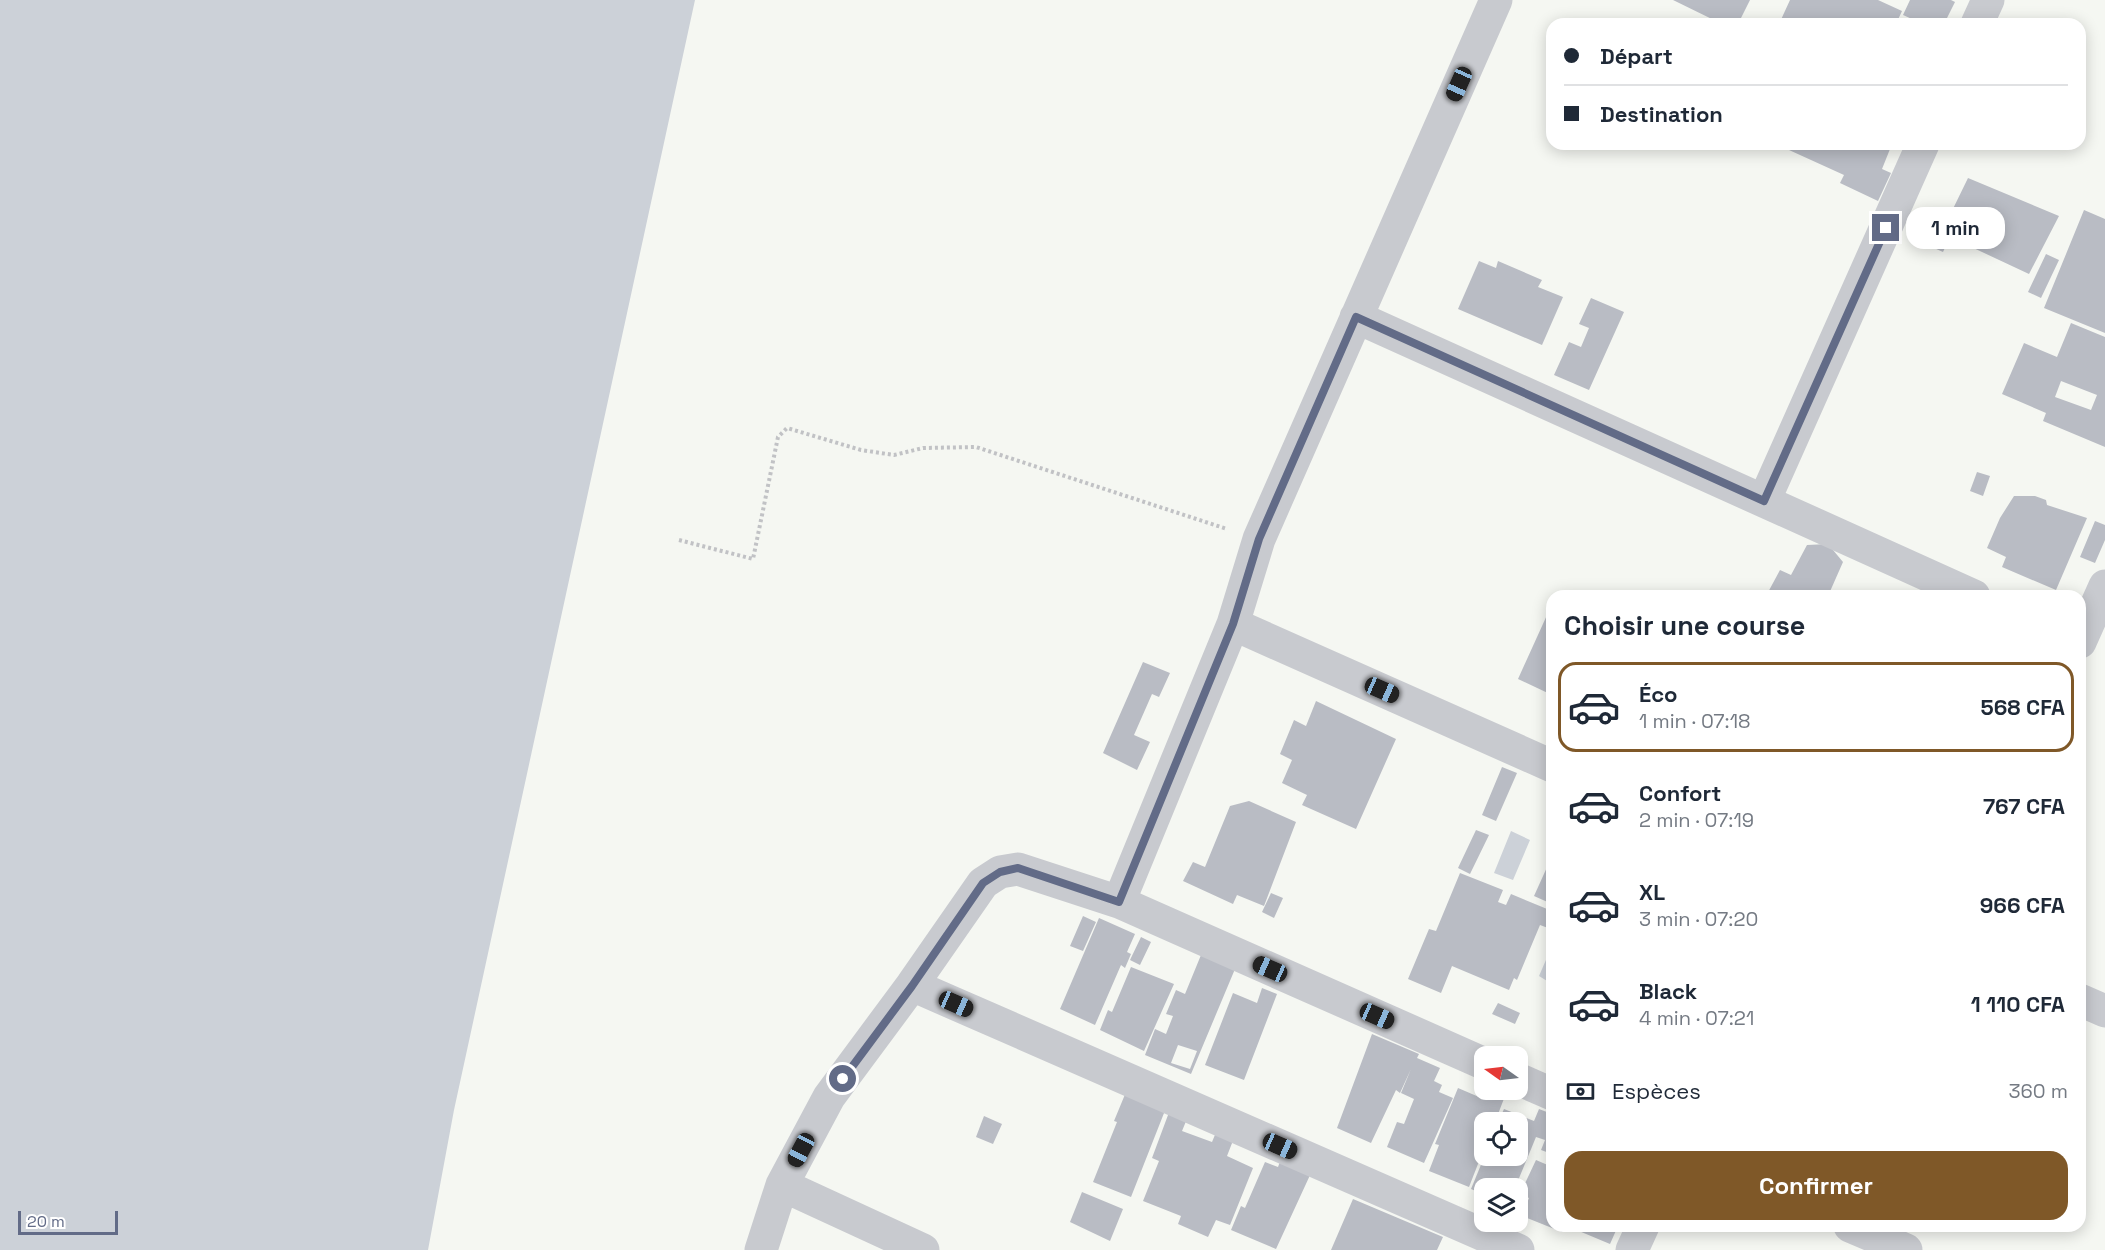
<!DOCTYPE html>
<html lang="fr">
<head>
<meta charset="utf-8">
<style>
  :root { --surface:#fff; --page:#f2f2f3; --text:#1f2937; --muted:#747a83; --line:#e0e1e3; --accent:#7f5828 }
  body { margin:0; font-family:"Space Grotesk",sans-serif; background:var(--page); color:var(--text); height:100vh; display:flex; flex-direction:column; font-size:22px; white-space:nowrap }
  * { box-sizing:border-box; margin:0 }
  p { font-size:20px; color:var(--muted) }
  .icon { flex:none; width:33px; height:33px; fill:none; stroke:currentColor; stroke-width:2; stroke-linecap:round; stroke-linejoin:round }
  .map { position:relative; flex:1; overflow:hidden }
  .side { position:absolute; left:1546px; top:590px; width:540px; height:642px; display:flex; flex-direction:column; background:var(--surface); border-radius:18px; box-shadow:0 3px 15px #0003 }
  .side>* { flex:none }
  .banner { position:absolute; left:1546px; top:18px; width:540px; height:132px; border-radius:18px; box-shadow:0 3px 15px #0003; display:grid; align-content:center; height:132px; padding:0 18px; background:var(--surface) }
  .needle { width:39px; rotate:284deg }
  .fabs { position:absolute; left:1474px; top:1046px; display:grid; gap:12px }
  .fabs a { display:grid; place-items:center; width:54px; height:54px; border-radius:12px; background:var(--surface); box-shadow:0 3px 15px #0003; font-size:30px }
  .scale { position:absolute; left:18px; bottom:15px; width:100px; box-sizing:border-box; padding-left:6px; border:3px solid #626b87; border-top:0; font-size:16px; line-height:21px; white-space:nowrap; color:#626b87; -webkit-text-stroke:4px #fff; paint-order:stroke }
  .end { position:absolute; width:27px; height:27px; margin:-14px; border:8px solid #626b87; background:#fff; box-shadow:0 0 0 3px #fff }
  .from { border-radius:50% }
  .bubble { position:absolute; height:42px; border-radius:18px; background:var(--surface); box-shadow:0 3px 15px #0003; font-size:20px; font-weight:600; line-height:42px; text-align:center }
  .car { position:absolute; width:18px; height:36px; margin:-18px -9px; border-radius:8px; box-shadow:0 0 4px 2px #0007; background:linear-gradient(#222 24%,#8ab4d8 0 40%,#222 0 76%,#8ab4d8 0 86%,#222 0) }
  .banner b { display:flex; align-items:center; gap:21px; height:57px; font-size:22px }
  .banner b+b { border-top:2px solid var(--line) }
  .banner i { width:15px; height:15px; background:var(--text) }
  ul { padding:0; list-style:none }
  li { display:flex; align-items:center; gap:18px; height:90px; margin:0 12px 9px; padding:0 6px; border:3px solid transparent; border-radius:18px }
  li div { flex:1 }
  li b { display:block; font-size:22px }
  li em { font-style:normal; font-weight:600 }
  li.on { border-color:var(--accent) }
  li>.icon { width:54px; height:54px; stroke-width:1.5 }
  h2 { padding:0 18px; font-size:27px; line-height:72px }
  .pay { display:flex; align-items:center; gap:15px; height:66px; padding:0 18px; font-size:22px }
  .pay p { margin-inline-start:auto }
  .action { display:flex; gap:12px; margin-top:auto; padding:12px 18px }
  .action a { flex:1; height:69px; border-radius:18px; background:var(--accent); color:#fff; font-size:24px; font-weight:600; line-height:69px; text-align:center }
  .map>svg:first-child { display:block }
  .water { fill:#ccd1d8 }
  .building { fill:#b9bcc4; fill-rule:evenodd }
  .lines { fill:none; stroke-linecap:round; stroke-linejoin:round }
  .path { stroke:#c1c2c5; stroke-width:4; stroke-dasharray:3 3; stroke-linecap:butt }
  .minor { stroke:#c8cacf; stroke-width:33 }
  .route { stroke:#626b87; stroke-width:8 }
</style>
</head>
<body>
<div class="map">
<svg width="2105" height="1250" viewBox="0 0 2105 1250">
  <rect width="100%" height="100%" fill="#f5f7f2"/>
  <path class="water" d="M 0,0 L 695,0 L 454,1110 L 428,1250 L 0,1250 Z
    M 1511,831 L 1530,840 L 1513,880 L 1494,873 Z
    M 1552,946 L 1552,984 L 1539,976 Z"/>
  <path class="building" d="M 1673,0 L 1750,0 L 1738,24 L 1722,24 Z
    M 1790,0 L 1878,0 L 1902,11 L 1896,24 L 1779,24 Z
    M 1910,0 L 1951,0 L 1955,2 L 1944,24 L 1923,24 L 1903,15 Z
    M 1776,144 L 1892,144 L 1882,169 L 1891,173 L 1878,201 L 1840,183 L 1844,175 Z
    M 1968,178 L 2059,216 L 2029,274 L 1950,237 L 1943,252 L 1914,239 L 1929,207 L 1949,217 Z
    M 2084,210 L 2105,219 L 2105,333 L 2044,308 Z
    M 2046,254 L 2059,260 L 2041,298 L 2028,292 Z
    M 1479,261 L 1496,268 L 1498,261 L 1542,280 L 1538,287 L 1563,297 L 1542,345 L 1458,309 Z
    M 1591,298 L 1624,312 L 1589,390 L 1554,375 L 1569,342 L 1581,347 L 1589,328 L 1579,324 Z
    M 2071,323 L 2105,337 L 2105,447 L 2043,421 L 2046,413 L 2002,394 L 2024,343 L 2057,357 ZM 2061,381 L 2097,395 L 2091,410 L 2055,397 Z
    M 1977,472 L 1990,476 L 1983,496 L 1970,491 Z
    M 2014,496 L 2035,496 L 2046,500 L 2047,505 L 2087,518 L 2056,590 L 2002,567 L 2006,557 L 1987,548 L 2000,518 Z
    M 2095,521 L 2105,525 L 2105,540 L 2095,563 L 2080,557 Z
    M 1828,544 L 1843,562 L 1828,596 L 1766,596 L 1780,570 L 1791,575 L 1807,545 Z
    M 1552,604 L 1552,695 L 1518,679 Z
    M 1143,662 L 1170,673 L 1159,697 L 1152,694 L 1134,735 L 1150,742 L 1137,770 L 1103,753 Z
    M 1316,701 L 1396,739 L 1356,829 L 1302,805 L 1307,795 L 1282,783 L 1292,760 L 1280,754 L 1294,720 L 1306,726 Z
    M 1502,767 L 1517,773 L 1496,821 L 1482,815 Z
    M 1249,801 L 1296,822 L 1264,906 L 1237,895 L 1233,904 L 1183,881 L 1193,862 L 1205,867 L 1230,806 Z
    M 1476,830 L 1489,835 L 1470,874 L 1458,868 Z
    M 1548,865 L 1552,868 L 1552,904 L 1534,896 Z
    M 1460,873 L 1503,890 L 1498,902 L 1506,905 L 1511,894 L 1552,911 L 1548,928 L 1540,925 L 1517,980 L 1514,978 L 1509,990 L 1452,966 L 1441,993 L 1408,979 L 1429,929 L 1436,931 Z
    M 1271,893 L 1283,898 L 1274,918 L 1262,912 Z
    M 1083,916 L 1096,922 L 1083,951 L 1070,946 Z
    M 1099,918 L 1135,934 L 1127,952 L 1131,954 L 1125,968 L 1121,965 L 1095,1025 L 1060,1009 Z
    M 1141,937 L 1151,942 L 1140,965 L 1130,960 Z
    M 1201,955 L 1235,969 L 1191,1074 L 1145,1055 L 1155,1029 L 1166,1034 L 1173,1016 L 1166,1014 L 1176,990 L 1185,994 ZM 1178,1045 L 1197,1051 L 1190,1069 L 1171,1063 Z
    M 1131,967 L 1174,984 L 1144,1051 L 1100,1030 L 1108,1010 L 1112,1012 Z
    M 1262,988 L 1277,994 L 1244,1080 L 1205,1065 L 1233,993 L 1257,1003 Z
    M 1498,1003 L 1520,1013 L 1515,1024 L 1492,1014 Z
    M 1372,1034 L 1419,1054 L 1417,1058 L 1440,1068 L 1434,1081 L 1442,1085 L 1439,1092 L 1453,1098 L 1424,1163 L 1387,1147 L 1397,1122 L 1404,1124 L 1414,1099 L 1401,1093 L 1411,1069 L 1400,1093 L 1396,1090 L 1371,1143 L 1337,1128 Z
    M 1483,1087 L 1505,1096 L 1495,1122 L 1485,1122 L 1485,1146 L 1469,1187 L 1429,1171 L 1439,1145 L 1435,1144 L 1458,1088 L 1479,1097 Z
    M 1126,1092 L 1166,1108 L 1131,1197 L 1093,1182 L 1117,1122 L 1114,1121 Z
    M 1171,1107 L 1189,1114 L 1182,1131 L 1212,1142 L 1217,1130 L 1234,1138 L 1227,1156 L 1253,1168 L 1230,1225 L 1216,1220 L 1208,1237 L 1178,1224 L 1181,1216 L 1143,1201 L 1159,1161 L 1152,1158 Z
    M 1504,1109 L 1534,1121 L 1539,1109 L 1552,1114 L 1547,1134 L 1552,1124 L 1552,1154 L 1541,1150 L 1545,1140 L 1536,1137 L 1515,1188 L 1485,1188 L 1485,1195 L 1471,1189 L 1485,1155 L 1518,1155 L 1518,1122 L 1498,1122 Z
    M 984,1116 L 1002,1124 L 993,1144 L 976,1137 Z
    M 1281,1159 L 1311,1173 L 1276,1249 L 1231,1230 L 1241,1206 L 1245,1208 L 1265,1162 L 1278,1167 Z
    M 1552,1159 L 1552,1226 L 1564,1226 L 1562,1232 L 1522,1216 L 1529,1198 L 1520,1194 L 1536,1160 L 1550,1166 Z
    M 1082,1192 L 1123,1209 L 1110,1241 L 1070,1222 Z
    M 1353,1199 L 1443,1237 L 1437,1250 L 1331,1250 Z
    M 1567,1226 L 1618,1226 L 1610,1244 Z"/>
  <g class="lines">
    <path class="path" d="M 679,540 L 753,559 L 778,437 L 787,428 L 861,450 L 894,455 L 923,448 L 976,447 L 1227,529"/>
    <path class="minor" d="M 1977,24 L 1988,0
      M 1356,317 L 1974,596
      M 1764,501 L 1923,144
      M 1233,624 L 1552,766
      M 2080,642 L 2105,586
      M 1119,902 L 1233,624 L 1259,539 L 1496,0
      M 912,985 L 1518,1250
      M 2080,1000 L 2105,1011
      M 1518,1079 L 1552,1094
      M 782,1185 L 923,1250
      M 1850,1226 L 1906,1250
      M 761,1250 L 782,1185 L 829,1097 L 912,985 L 983,883 L 1000,872 L 1018,869 L 1119,902 L 1485,1064
      M 1632,1250 L 1643,1226"/>
  </g>
  <g class="lines">
    <path class="route" d="M 843,1079 L 912,986 L 983,883 L 1000,872 L 1018,868 L 1119,902 L 1233,624 L 1259,539 L 1356,317 L 1764,501 L 1886,228"/>
  </g>
</svg>
<div class="fabs">
<a><svg class="needle" viewBox="-14 -14 28 28"><path d="M0-13l5 13h-10z" fill="#e53935"/><path d="M0 13l5-13h-10z" fill="#747a83"/></svg></a>
<a><svg class="icon" aria-label="locate" viewBox="0 0 24 24"><circle cx="12" cy="12" r="6"/><path d="M12 2v4M12 18v4M2 12h4M18 12h4"/></svg></a>
<a><svg class="icon" aria-label="layers" viewBox="0 0 24 24"><path d="M12 4l9 5-9 5-9-5zM3 14l9 5 9-5"/></svg></a>
</div>
<div class="scale">20 m</div>
<i class="end from" style="left:843px;top:1079px"></i>
<i class="end" style="left:1886px;top:228px"></i>
<div class="bubble" style="left:1906px;top:207px;width:99px">1 min</div>
<i class="car" style="left:1459px;top:84px;rotate:204deg"></i>
<i class="car" style="left:1382px;top:690px;rotate:114deg"></i>
<i class="car" style="left:1270px;top:969px;rotate:294deg"></i>
<i class="car" style="left:956px;top:1004px;rotate:114deg"></i>
<i class="car" style="left:1377px;top:1016px;rotate:114deg"></i>
<i class="car" style="left:1280px;top:1146px;rotate:114deg"></i>
<i class="car" style="left:801px;top:1150px;rotate:208deg"></i>
<div class="banner">
<b><i class="from"></i>Départ</b>
<b><i></i>Destination</b>
</div>
<section class="side">
<h2>Choisir une course</h2>
<ul>
<li class="on"><svg class="icon" aria-label="car" viewBox="0 0 24 24"><path d="M5 17H2v-5l4-1 3-4h7l3 4 3 1v5h-3M9 17h6M6 11h13"/><circle cx="7" cy="17" r="2"/><circle cx="17" cy="17" r="2"/></svg><div><b>Éco</b><p>1 min · 07:18</p></div><em>568 CFA</em></li>
<li><svg class="icon" aria-label="car" viewBox="0 0 24 24"><path d="M5 17H2v-5l4-1 3-4h7l3 4 3 1v5h-3M9 17h6M6 11h13"/><circle cx="7" cy="17" r="2"/><circle cx="17" cy="17" r="2"/></svg><div><b>Confort</b><p>2 min · 07:19</p></div><em>767 CFA</em></li>
<li><svg class="icon" aria-label="car" viewBox="0 0 24 24"><path d="M5 17H2v-5l4-1 3-4h7l3 4 3 1v5h-3M9 17h6M6 11h13"/><circle cx="7" cy="17" r="2"/><circle cx="17" cy="17" r="2"/></svg><div><b>XL</b><p>3 min · 07:20</p></div><em>966 CFA</em></li>
<li><svg class="icon" aria-label="car" viewBox="0 0 24 24"><path d="M5 17H2v-5l4-1 3-4h7l3 4 3 1v5h-3M9 17h6M6 11h13"/><circle cx="7" cy="17" r="2"/><circle cx="17" cy="17" r="2"/></svg><div><b>Black</b><p>4 min · 07:21</p></div><em>1 110 CFA</em></li>
</ul>
<div class="pay"><svg class="icon" aria-label="cash" viewBox="0 0 24 24"><path d="M3 7h18v10H3z"/><circle cx="12" cy="12" r="2"/></svg>Espèces<p>360 m</p></div>
<div class="action"><a>Confirmer</a></div>
</section>
</div>
</body>
</html>
